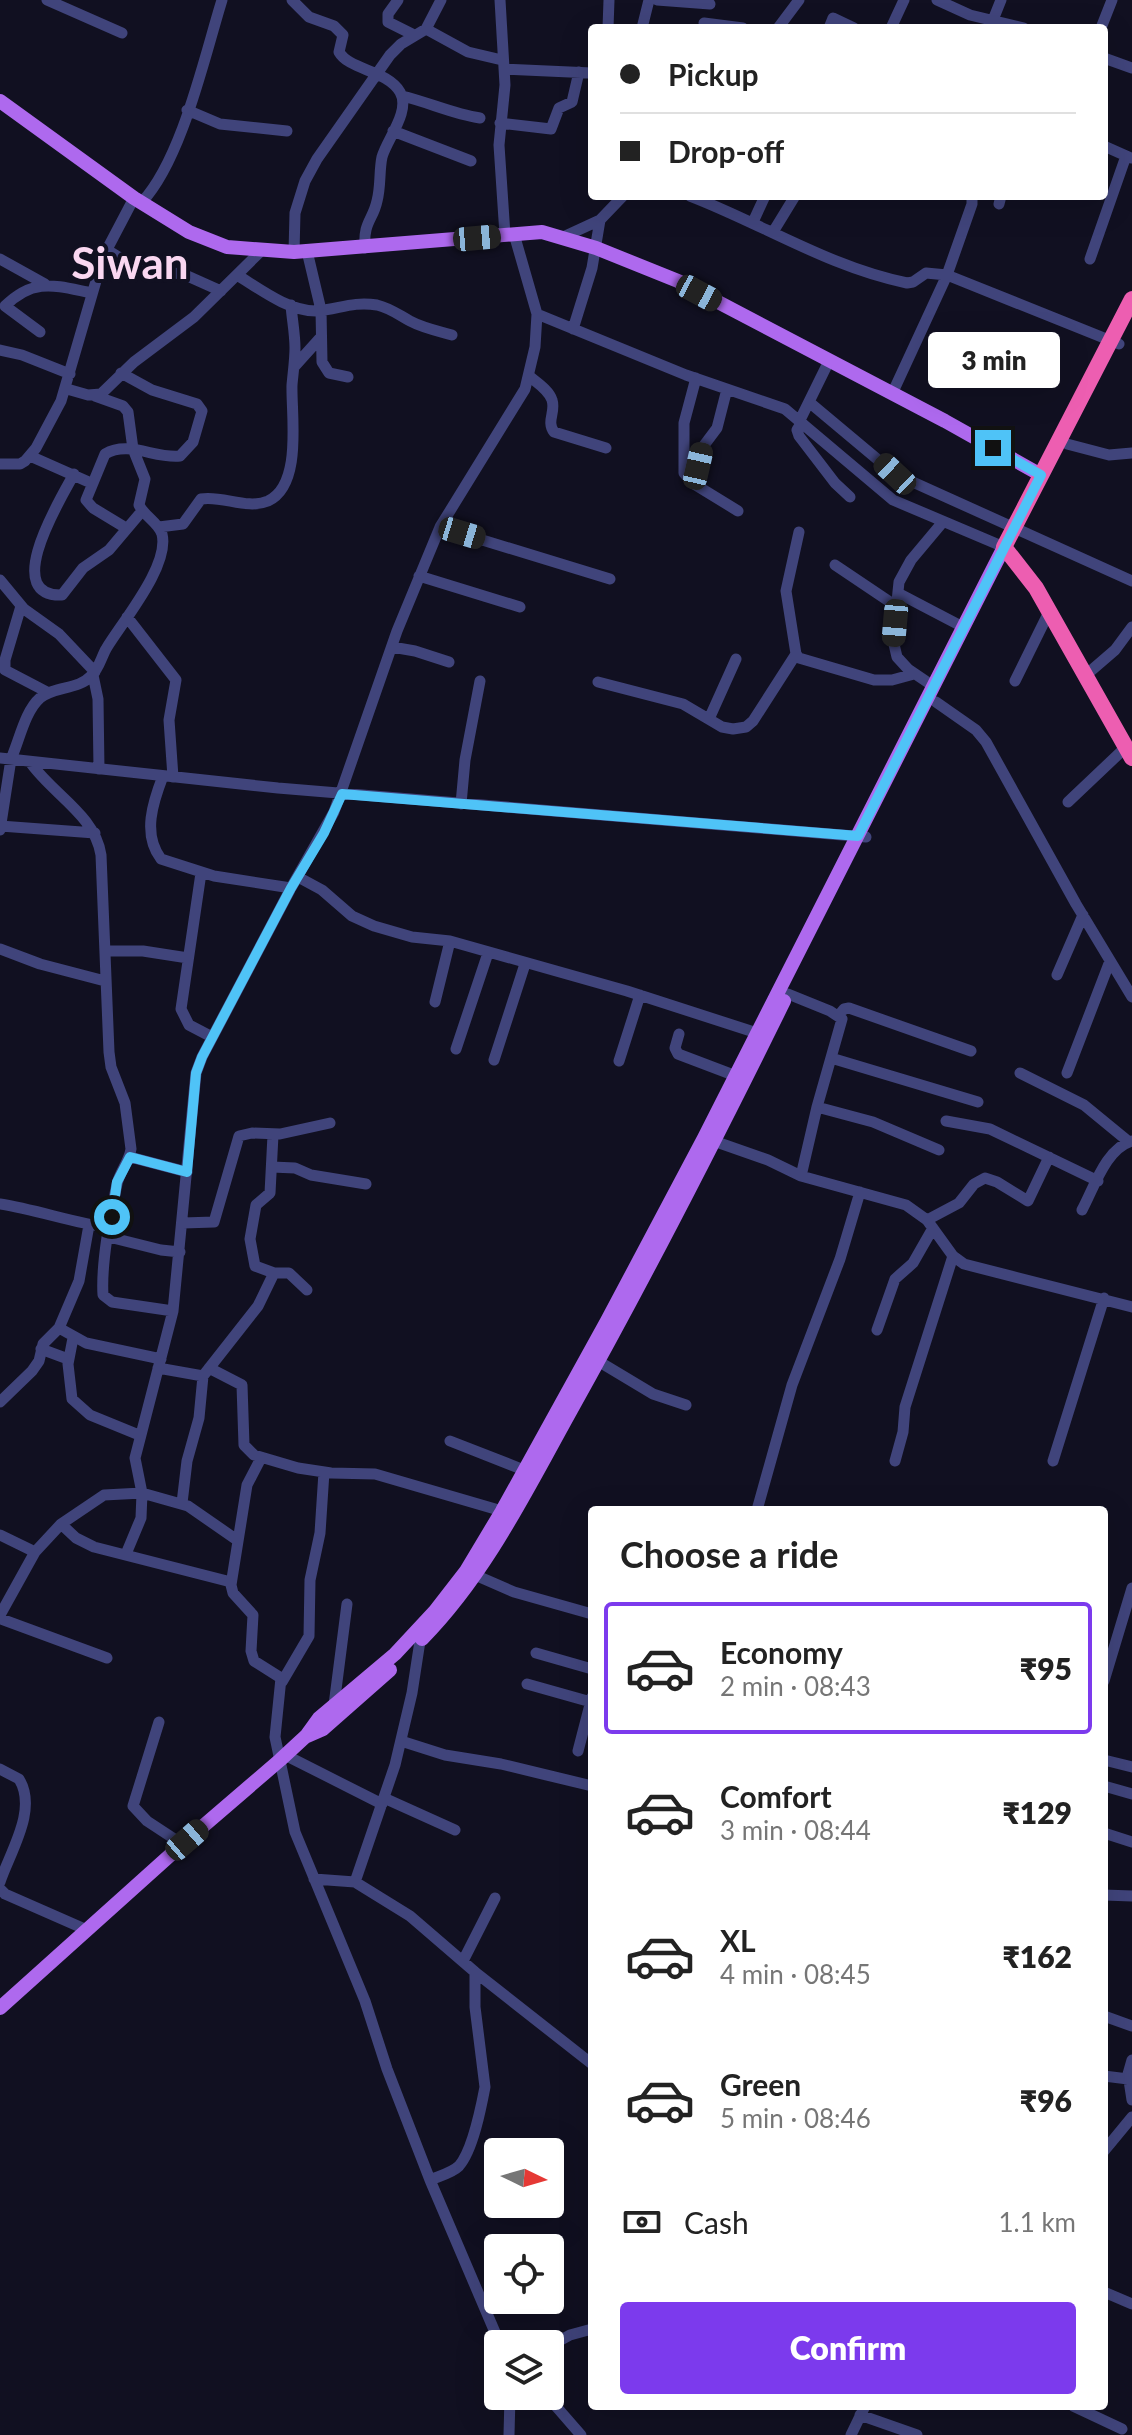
<!DOCTYPE html>
<html lang="en">
<head>
<meta charset="utf-8">
<style>
  :root { --surface:#fff; --page:#f2f2f2; --text:#222; --muted:#767676; --line:#e0e0e0; --accent:#7c3aed }
  body { margin:0; font-family:Lato,sans-serif; background:var(--page); color:var(--text); height:100vh; display:flex; flex-direction:column; font-size:30px; white-space:nowrap }
  * { box-sizing:border-box; margin:0 }
  p { font-size:26px; color:var(--muted) }
  .icon { flex:none; width:44px; height:44px; fill:none; stroke:currentColor; stroke-width:2; stroke-linecap:round; stroke-linejoin:round }
  .map { position:relative; flex:1; overflow:hidden }
  .panel { position:absolute; left:588px; top:1506px; width:520px; height:904px; display:flex; flex-direction:column; background:var(--surface); border-radius:8px; box-shadow:0 8px 32px #0002 }
  .panel>* { flex:none }
  .guide { position:absolute; left:588px; top:24px; width:520px; height:176px; border-radius:8px; box-shadow:0 8px 32px #0002; display:grid; align-content:center; height:176px; padding:0 32px; background:var(--surface) }
  .needle { width:52px; rotate:95deg }
  .controls { position:absolute; left:484px; top:2138px; display:grid; gap:16px }
  .controls a { display:grid; place-items:center; width:80px; height:80px; border-radius:8px; background:var(--surface); box-shadow:0 8px 32px #0002; font-size:40px }
  .end { position:absolute; width:36px; height:36px; margin:-18px; border:10px solid #4fc3f7; background:#111; box-shadow:0 0 0 4px #111 }
  .from { border-radius:50% }
  .bubble { position:absolute; height:56px; border-radius:8px; background:var(--surface); box-shadow:0 8px 32px #0002; font-size:26px; font-weight:800; line-height:56px; text-align:center }
  .car { position:absolute; width:24px; height:48px; margin:-24px -12px; border-radius:10px; box-shadow:0 0 6px 2px #0007; background:linear-gradient(#222 24%,#8ab4d8 0 40%,#222 0 76%,#8ab4d8 0 86%,#222 0) }
  .guide b { display:flex; align-items:center; gap:28px; height:76px; font-size:30px }
  .guide b+b { border-top:2px solid var(--line) }
  .guide i { width:20px; height:20px; background:var(--text) }
  ul { padding:0; list-style:none }
  li { display:flex; align-items:center; gap:24px; height:132px; margin:0 16px 12px; padding:0 16px; border:4px solid transparent; border-radius:8px }
  li div { flex:1 }
  li b { display:block; font-size:30px }
  li em { font-style:normal; font-weight:800 }
  li.active { border-color:var(--accent) }
  li>.icon { width:72px; height:72px; stroke-width:1.5 }
  h2 { padding:0 32px; font-size:36px; line-height:96px }
  .pay { display:flex; align-items:center; gap:20px; height:88px; padding:0 32px; font-size:30px }
  .pay p { margin-inline-start:auto }
  .button { display:flex; gap:16px; margin-top:auto; padding:16px 32px }
  .button a { flex:1; height:92px; border-radius:8px; background:var(--accent); color:#fff; font-size:32px; font-weight:800; line-height:92px; text-align:center }
  .map>svg:first-child { display:block }
  .lines { fill:none; stroke-linecap:round; stroke-linejoin:round }
  .minor { stroke:#40447b; stroke-width:11 }
  .major { stroke:#ae69ee; stroke-width:14 }
  .highway { stroke:#ed5eb1; stroke-width:16 }
  .route { stroke:#4fc3f7; stroke-width:10 }
  .labels { text-anchor:middle; stroke-width:8; stroke-linejoin:round; paint-order:stroke }
  .town-label { font-size:44px; font-weight:bold; fill:#fad7f1; stroke:#111021 }
</style>
</head>
<body>
<div class="map">
<svg width="1132" height="2435" viewBox="0 0 1132 2435">
  <rect width="100%" height="100%" fill="#111021"/>
  <g class="lines">
    <path class="minor" d="M 47,0 L 122,33
      M 292,0 L 309,17 L 334,26 L 343,35 L 339,52 C 349,70 387,70 400,92 C 411,111 387,139 382,157 C 379,171 381,186 377,201 C 373,220 363,222 365,248
      M 398,0 L 388,14 L 388,22 L 414,35
      M 500,0 L 505,85 L 499,145 L 505,235
      M 657,0 L 710,4
      M 937,0 L 970,15 L 1024,28
      M 993,20 L 1001,0
      M 704,23 L 743,28
      M 608,28 L 609,0
      M 642,28 L 649,0
      M 778,28 L 799,0
      M 829,28 L 833,18 L 854,28
      M 891,28 L 904,0
      M 1101,28 L 1112,0
      M 426,29 L 468,52 L 502,60
      M 1104,58 L 1132,68
      M 504,69 L 592,73
      M 402,96 C 428,102 453,114 480,118
      M 187,110 L 220,124 L 287,131
      M 500,123 L 551,129 L 559,108 L 572,102 L 579,72
      M 393,131 L 471,161
      M 1104,146 L 1131,158
      M 690,196 C 763,224 829,267 907,283 L 913,282 L 926,273 L 947,275 L 1119,344
      M 142,202 C 182,159 204,58 222,0
      M 999,204 L 1001,196
      M 600,220 L 623,196
      M 753,222 L 765,196
      M 773,232 L 795,196
      M 561,238 L 600,220 L 592,268 L 573,329
      M 107,250 L 140,270 L 183,274 L 221,291
      M 307,251 L 321,310 L 322,362 L 329,373 L 348,377
      M 294,252 L 295,213 L 305,181 L 317,159 L 390,55 L 401,44 L 426,29 L 441,0
      M 0,259 L 45,284
      M 1090,259 L 1126,156
      M 237,275 C 260,289 288,311 316,311 C 338,310 351,301 377,305 C 390,308 399,315 410,321 C 423,328 438,331 452,335
      M 537,314 L 686,375 L 785,409 L 893,500 L 1004,547
      M 40,332 L 5,306 C 34,277 56,286 92,293
      M 0,350 L 22,355 L 70,374
      M 294,367 L 321,337
      M 121,373 L 152,390 L 197,404 L 202,411 L 193,442 L 180,456 C 155,459 129,440 105,454 L 86,500 L 93,508 L 126,528
      M 529,376 C 536,382 549,390 552,400 C 556,412 546,421 554,432 L 606,448
      M 696,378 L 684,423 L 684,473 L 694,484 L 738,511
      M 67,389 L 88,395 L 101,394 L 134,362 L 194,317 L 262,250
      M 892,394 L 947,275 L 972,204 L 972,196
      M 809,402 L 895,474 L 1132,581
      M 800,420 L 829,361
      M 802,422 L 797,430 L 799,436 L 835,483 L 850,497
      M 1067,444 L 1109,455 L 1132,453
      M 30,456 L 91,483
      M 0,464 L 20,464 L 25,461 L 36,448 L 61,401 L 103,257 L 134,198
      M 74,474 C 61,498 0,597 62,595 L 83,568 L 109,550 L 142,511
      M 694,484 L 702,448 L 717,428 L 727,389
      M 159,527 L 183,524 L 201,499 C 222,495 247,510 268,501 C 303,485 291,414 292,385 C 293,373 295,360 295,348 C 295,334 292,319 291,305
      M 440,527 L 610,579
      M 799,532 L 786,591 L 796,654 L 799,658 L 874,680 L 892,680 L 914,674
      M 835,565 L 896,606
      M 419,576 L 520,607
      M 0,580 L 24,609 L 59,634 L 95,672
      M 898,593 L 963,627
      M 21,606 L 5,660 L 5,670 L 49,693
      M 127,617 L 176,680 L 169,720 L 173,777
      M 392,647 L 415,651 L 449,662
      M 93,675 L 98,699 L 99,769
      M 1086,675 L 1115,650 L 1132,627
      M 1015,681 L 1050,610
      M 598,682 L 683,704 L 722,727 L 733,729 L 746,727 L 753,721 L 796,654
      M 933,686 L 908,669 L 897,657 L 893,640 L 899,582 L 911,560 L 942,523
      M 936,702 L 976,730 L 986,742 L 1076,904 L 1132,997
      M 709,719 L 736,659
      M 13,754 C 20,737 26,710 40,698 C 55,686 78,690 91,676 C 99,669 101,658 106,649 C 122,622 170,566 162,534 C 158,522 144,516 139,505 L 145,479 L 133,449 L 128,412 L 123,406 L 95,396
      M 0,758 L 278,788 L 866,837
      M 30,762 C 52,794 95,815 101,855 L 109,1052 L 111,1067 L 125,1103 L 131,1149 C 129,1162 120,1171 117,1184 C 110,1215 101,1265 103,1295 L 112,1302 L 173,1311
      M 163,776 C 153,802 142,834 161,859 L 214,876 L 291,888
      M 1068,802 L 1126,747
      M 461,804 L 465,760 L 480,681
      M 0,826 L 95,833
      M 0,830 L 11,759
      M 201,873 L 181,1009 L 189,1025 L 212,1037
      M 298,877 L 322,890 L 352,916 L 374,926 L 412,937 L 450,941 L 627,991 L 757,1033
      M 0,949 L 40,964 L 105,981
      M 107,951 L 143,951 L 188,958
      M 1057,975 L 1083,915
      M 788,994 L 830,1011 L 842,1019 L 817,1107 L 801,1176
      M 435,1002 L 450,941
      M 839,1015 L 844,1009 L 849,1008 L 971,1051
      M 679,1034 L 675,1048 L 678,1054 L 736,1076
      M 456,1049 L 488,953
      M 831,1058 L 978,1102
      M 494,1060 L 525,964
      M 619,1061 L 640,995
      M 1020,1073 L 1084,1105 L 1129,1142
      M 1067,1073 L 1110,961
      M 817,1107 L 873,1122 L 939,1150
      M 946,1121 L 990,1129 L 1098,1181
      M 273,1135 L 270,1193 L 256,1205 L 250,1239 L 255,1266 L 274,1273
      M 708,1139 L 768,1160 L 801,1176 L 906,1205 L 927,1220 L 953,1256 L 964,1264 L 1132,1307
      M 130,1157 L 187,1172
      M 272,1167 L 295,1168 L 311,1175 L 366,1184
      M 0,1204 C 38,1210 73,1223 111,1228
      M 1082,1210 C 1094,1188 1106,1148 1132,1141
      M 927,1220 L 959,1203 L 974,1184 L 985,1178 L 997,1182 L 1028,1201 L 1049,1157
      M 183,1223 L 214,1222 L 239,1136 L 252,1133 L 280,1134 L 330,1123
      M 109,1237 L 161,1250 L 180,1252
      M 59,1328 L 86,1343 L 161,1359
      M 877,1330 L 895,1279 L 913,1263 L 933,1228
      M 73,1338 L 68,1364 L 72,1399 L 90,1415 L 139,1435
      M 41,1349 L 68,1359
      M 598,1361 L 653,1394 L 686,1405
      M 158,1368 L 203,1376
      M 209,1368 L 242,1385 L 244,1445 L 254,1455 L 298,1468 L 331,1473 L 375,1474 L 502,1511
      M 0,1402 L 32,1371 L 39,1361 L 43,1344 L 59,1328 L 79,1281 L 89,1225
      M 450,1441 L 524,1470
      M 261,1458 L 247,1485 L 231,1585 L 233,1593 L 253,1615 L 251,1651 L 254,1661 L 281,1678 L 275,1737 L 295,1832 L 365,2001 L 387,2069 L 430,2180 L 500,2344
      M 895,1461 L 903,1432 L 905,1407 L 953,1256
      M 1053,1461 L 1104,1298
      M 182,1503 L 187,1461 L 199,1418 L 203,1376 L 258,1306 L 274,1273 L 289,1273 L 307,1290
      M 757,1510 L 792,1385 L 840,1259 L 860,1192
      M 61,1524 L 76,1538 L 94,1547 L 231,1582
      M 0,1535 L 35,1552
      M 126,1554 L 141,1518 L 142,1493 L 188,1506 L 237,1540
      M 475,1575 L 514,1592 L 592,1614
      M 0,1615 L 35,1552 L 61,1524 L 104,1495 L 142,1493 L 135,1458 L 173,1311 L 196,1073 L 202,1057 L 291,888 L 334,812 L 397,631 L 440,527 L 525,389 L 535,347 L 537,314 L 514,234
      M 1,1619 L 107,1658
      M 536,1653 L 592,1669
      M 1104,1681 L 1132,1588
      M 282,1682 L 309,1636 L 310,1580 L 320,1533 L 324,1472
      M 527,1684 L 591,1702
      M 334,1705 L 347,1604
      M 159,1722 L 133,1806 L 147,1821 L 182,1844
      M 401,1741 L 445,1755 L 501,1764 L 592,1786
      M 578,1751 L 592,1697
      M 285,1755 L 382,1804
      M 1104,1760 L 1132,1767
      M 0,1769 L 19,1779 C 38,1810 10,1852 0,1882
      M 1104,1786 L 1132,1794
      M 384,1798 L 455,1830
      M 1104,1833 L 1132,1842
      M 314,1879 L 355,1882 L 410,1916 L 475,1972 L 592,2064
      M 355,1882 L 395,1765 L 412,1693 L 420,1641
      M 0,1889 L 5,1894 L 87,1930
      M 1104,1895 L 1132,1896
      M 463,1961 L 495,1898
      M 1104,2016 L 1132,2026
      M 1132,2060 L 1128,2074 L 1132,2100
      M 1104,2076 L 1128,2079
      M 1104,2151 L 1132,2117
      M 430,2180 C 439,2176 452,2173 459,2166 C 473,2150 481,2108 485,2087 L 475,2007 L 475,1972
      M 1104,2292 L 1132,2304
      M 550,2346 L 570,2335 L 592,2329
      M 547,2396 L 581,2435
      M 1073,2406 L 1122,2429
      M 860,2415 L 917,2435
      M 509,2435 L 510,2396
      M 851,2435 L 865,2406"/>
    <path class="major" d="M 0,101 L 134,198 L 189,232 L 227,247 L 294,252 L 542,232 L 596,248 L 678,281 L 945,421 L 1041,475
      M 422,1639 C 486,1574 527,1489 571,1410 C 646,1276 716,1139 784,1001
      M 307,1736 L 323,1729 L 390,1670
      M 0,2008 L 187,1840 L 280,1760 L 306,1736 L 319,1718 L 395,1654 L 435,1611 L 466,1571 L 502,1511 L 607,1321 L 704,1138 L 1004,547"/>
    <path class="highway" d="M 1132,299 L 1004,547 L 1036,588 L 1132,758"/>
  </g>
  <g class="lines">
    <path class="route" d="M 112,1217 L 117,1182 L 130,1157 L 187,1172 L 196,1073 L 202,1057 L 291,888 L 324,833 L 342,794 L 858,836 L 1041,475 L 993,448"/>
  </g>
  <g class="labels">
    <g class="town-label">
      <text x="130" y="279">Siwan</text>
    </g>
  </g>
</svg>
<div class="controls">
<a><svg class="needle" viewBox="-14 -14 28 28"><path d="M0-13l5 13h-10z" fill="#e53935"/><path d="M0 13l5-13h-10z" fill="#767676"/></svg></a>
<a><svg class="icon" aria-label="locate" viewBox="0 0 24 24"><circle cx="12" cy="12" r="6"/><path d="M12 2v4M12 18v4M2 12h4M18 12h4"/></svg></a>
<a><svg class="icon" aria-label="layers" viewBox="0 0 24 24"><path d="M12 4l9 5-9 5-9-5zM3 14l9 5 9-5"/></svg></a>
</div>
<i class="end from" style="left:112px;top:1217px"></i>
<i class="end" style="left:993px;top:448px"></i>
<div class="bubble" style="left:928px;top:332px;width:132px">3 min</div>
<i class="car" style="left:477px;top:238px;rotate:85deg"></i>
<i class="car" style="left:699px;top:293px;rotate:118deg"></i>
<i class="car" style="left:698px;top:466px;rotate:13deg"></i>
<i class="car" style="left:895px;top:474px;rotate:313deg"></i>
<i class="car" style="left:462px;top:533px;rotate:107deg"></i>
<i class="car" style="left:895px;top:623px;rotate:185deg"></i>
<i class="car" style="left:187px;top:1840px;rotate:49deg"></i>
<div class="guide">
<b><i class="from"></i>Pickup</b>
<b><i></i>Drop-off</b>
</div>
<section class="panel">
<h2>Choose a ride</h2>
<ul>
<li class="active"><svg class="icon" aria-label="car" viewBox="0 0 24 24"><path d="M5 17H2v-5l4-1 3-4h7l3 4 3 1v5h-3M9 17h6M6 11h13"/><circle cx="7" cy="17" r="2"/><circle cx="17" cy="17" r="2"/></svg><div><b>Economy</b><p>2 min · 08:43</p></div><em>₹95</em></li>
<li><svg class="icon" aria-label="car" viewBox="0 0 24 24"><path d="M5 17H2v-5l4-1 3-4h7l3 4 3 1v5h-3M9 17h6M6 11h13"/><circle cx="7" cy="17" r="2"/><circle cx="17" cy="17" r="2"/></svg><div><b>Comfort</b><p>3 min · 08:44</p></div><em>₹129</em></li>
<li><svg class="icon" aria-label="car" viewBox="0 0 24 24"><path d="M5 17H2v-5l4-1 3-4h7l3 4 3 1v5h-3M9 17h6M6 11h13"/><circle cx="7" cy="17" r="2"/><circle cx="17" cy="17" r="2"/></svg><div><b>XL</b><p>4 min · 08:45</p></div><em>₹162</em></li>
<li><svg class="icon" aria-label="car" viewBox="0 0 24 24"><path d="M5 17H2v-5l4-1 3-4h7l3 4 3 1v5h-3M9 17h6M6 11h13"/><circle cx="7" cy="17" r="2"/><circle cx="17" cy="17" r="2"/></svg><div><b>Green</b><p>5 min · 08:46</p></div><em>₹96</em></li>
</ul>
<div class="pay"><svg class="icon" aria-label="cash" viewBox="0 0 24 24"><path d="M3 7h18v10H3z"/><circle cx="12" cy="12" r="2"/></svg>Cash<p>1.1 km</p></div>
<div class="button"><a>Confirm</a></div>
</section>
</div>
</body>
</html>
